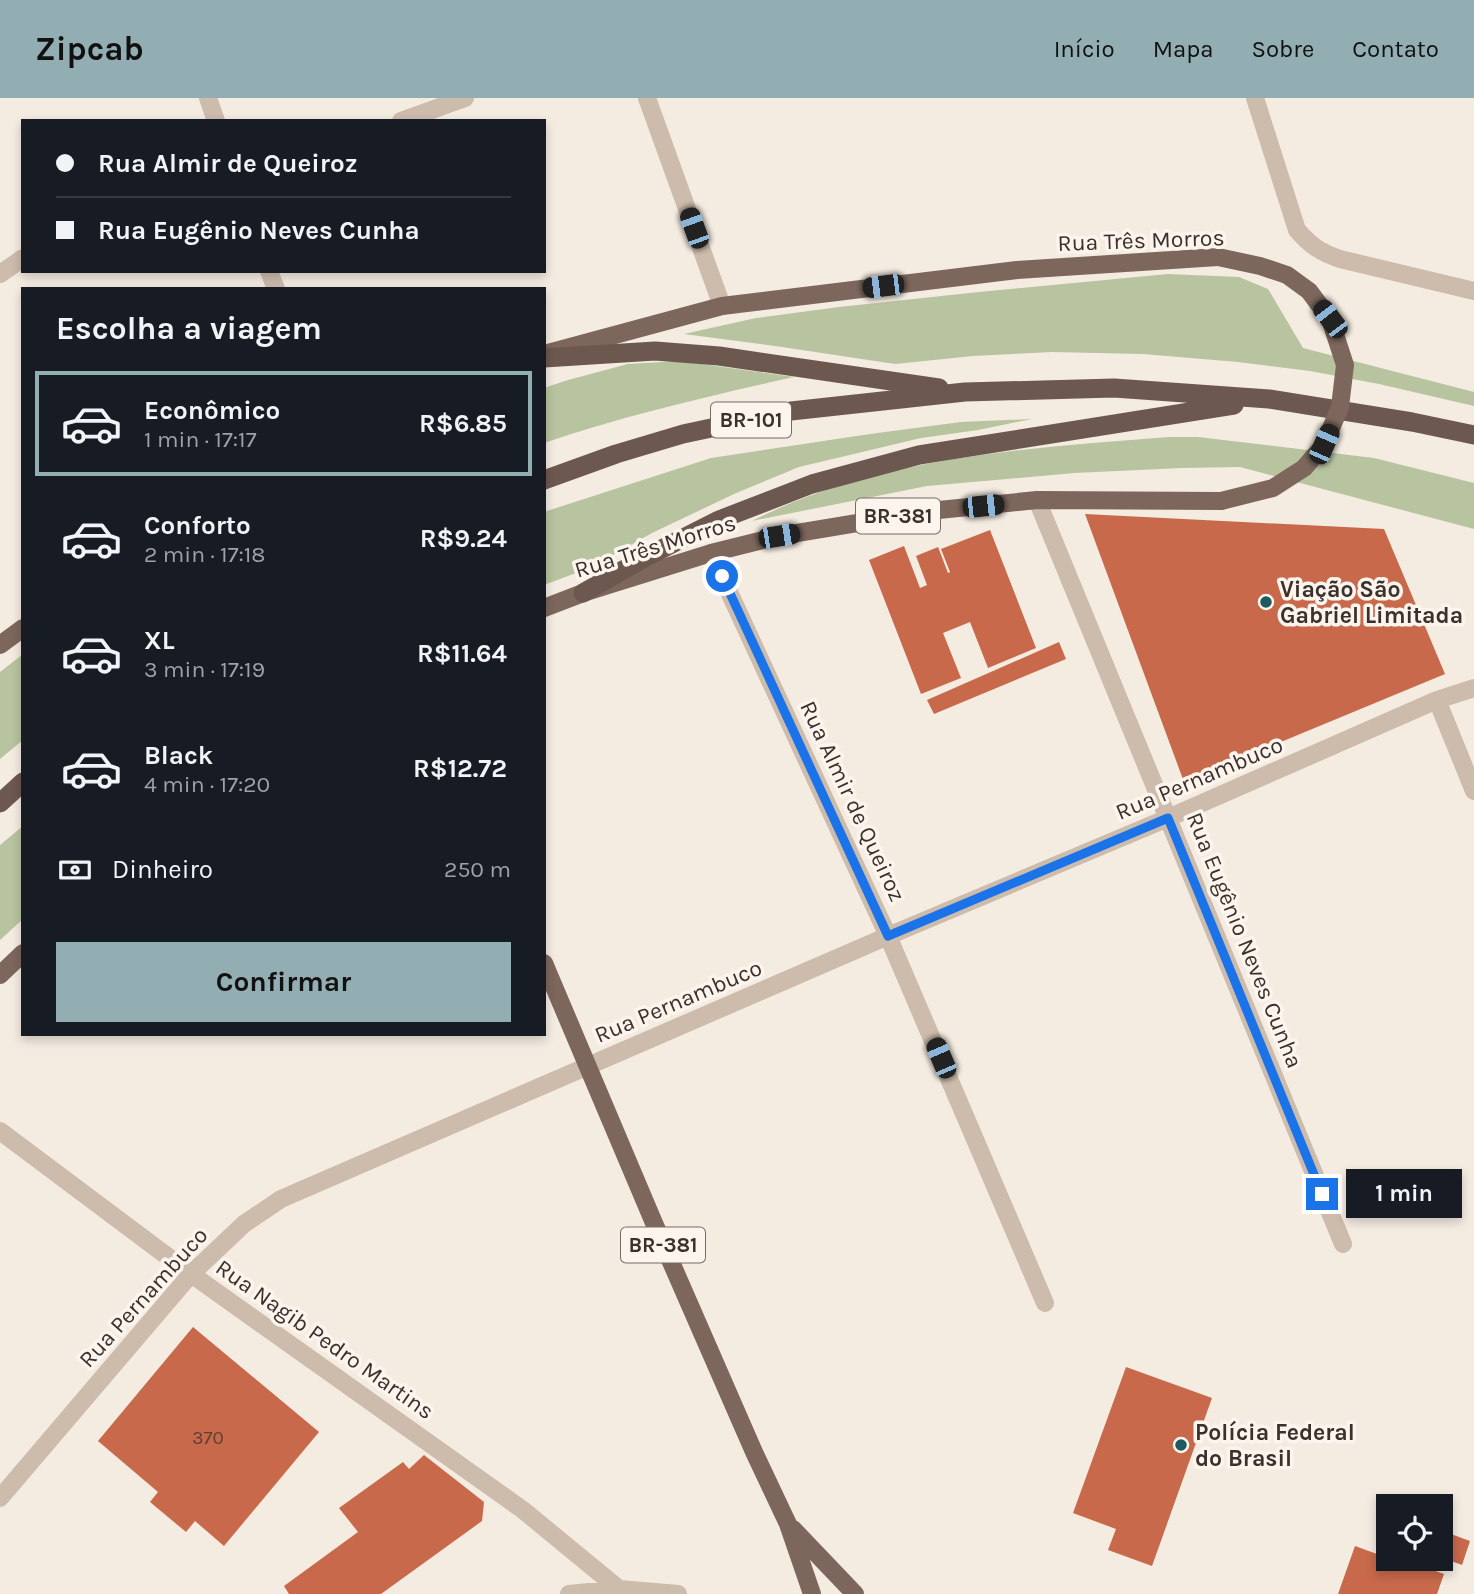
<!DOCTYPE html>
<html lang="pt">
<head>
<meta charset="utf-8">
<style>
  :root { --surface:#171b24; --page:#20242c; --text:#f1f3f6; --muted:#9ea1a6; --line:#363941; --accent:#92aeb2 }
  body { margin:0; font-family:Karla,sans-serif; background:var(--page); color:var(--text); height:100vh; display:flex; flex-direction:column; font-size:26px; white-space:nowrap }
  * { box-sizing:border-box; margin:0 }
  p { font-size:23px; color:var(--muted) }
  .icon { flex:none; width:38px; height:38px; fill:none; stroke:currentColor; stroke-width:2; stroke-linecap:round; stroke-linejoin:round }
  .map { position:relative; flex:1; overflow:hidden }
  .drawer { position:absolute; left:21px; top:189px; width:525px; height:749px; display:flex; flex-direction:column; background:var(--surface); border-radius:0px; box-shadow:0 4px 10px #0003 }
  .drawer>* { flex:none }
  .top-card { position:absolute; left:21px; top:21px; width:525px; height:154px; border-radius:0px; box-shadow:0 4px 10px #0003; display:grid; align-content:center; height:154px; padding:0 35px; background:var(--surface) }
  .fabs { position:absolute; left:1376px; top:1396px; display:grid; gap:14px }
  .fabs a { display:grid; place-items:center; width:77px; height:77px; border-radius:0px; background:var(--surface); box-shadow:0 4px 10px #0003; font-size:35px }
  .end { position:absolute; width:32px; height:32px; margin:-16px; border:9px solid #1a73e8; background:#fff; box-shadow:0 0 0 4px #fff }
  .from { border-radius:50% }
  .bubble { position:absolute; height:49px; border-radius:0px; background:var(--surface); box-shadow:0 4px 10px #0003; font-size:23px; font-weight:700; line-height:49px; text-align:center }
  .car { position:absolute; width:21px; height:42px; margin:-21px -10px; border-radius:9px; box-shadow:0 0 5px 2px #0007; background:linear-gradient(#222 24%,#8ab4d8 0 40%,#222 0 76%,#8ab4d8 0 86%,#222 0) }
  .top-card b { display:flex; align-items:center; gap:24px; height:66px; font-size:26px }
  .top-card b+b { border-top:2px solid var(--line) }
  .top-card i { width:18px; height:18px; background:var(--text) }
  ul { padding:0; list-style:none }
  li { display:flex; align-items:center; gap:21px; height:105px; margin:0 14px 10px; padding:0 21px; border:4px solid transparent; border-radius:0px }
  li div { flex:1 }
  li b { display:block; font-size:26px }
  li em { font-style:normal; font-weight:700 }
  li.current { border-color:var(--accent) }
  li>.icon { width:63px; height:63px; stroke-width:1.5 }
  h2 { padding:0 35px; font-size:32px; line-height:84px }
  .pay { display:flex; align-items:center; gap:18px; height:77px; padding:0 35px; font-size:26px }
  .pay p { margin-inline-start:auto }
  .cta { display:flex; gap:14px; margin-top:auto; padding:14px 35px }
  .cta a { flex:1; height:80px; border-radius:0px; background:var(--accent); color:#111; font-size:28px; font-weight:700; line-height:80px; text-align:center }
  header { display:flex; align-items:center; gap:42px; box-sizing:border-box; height:98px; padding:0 35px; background:var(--accent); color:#111 }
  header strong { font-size:33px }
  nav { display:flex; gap:38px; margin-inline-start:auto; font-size:24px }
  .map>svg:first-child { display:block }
  .green { fill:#b8c4a0 }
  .building { fill:#c8694b }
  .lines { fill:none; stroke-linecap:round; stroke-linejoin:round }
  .minor { stroke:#cdbbac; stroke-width:18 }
  .primary { stroke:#7d675c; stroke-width:18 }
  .trunk { stroke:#6c584f; stroke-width:19 }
  .primary-bridge { stroke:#7d675c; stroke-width:18 }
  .route { stroke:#1a73e8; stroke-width:9 }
  .poi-dot { fill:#1f5a5e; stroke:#fbf5ee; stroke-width:2.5 }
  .labels { text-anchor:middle; stroke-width:7; stroke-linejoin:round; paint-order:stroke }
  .number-label { font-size:19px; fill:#5e3e33 }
  .shield { fill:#fbf5ee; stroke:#756b66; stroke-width:2 }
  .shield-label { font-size:21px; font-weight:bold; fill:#3b302b }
  .street-label { font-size:23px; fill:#3b302b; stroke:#fbf5ee }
  .poi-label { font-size:23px; font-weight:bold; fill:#3b302b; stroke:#fbf5ee; text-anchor:start }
</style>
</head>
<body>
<header>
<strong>Zipcab</strong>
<nav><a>Início</a><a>Mapa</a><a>Sobre</a><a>Contato</a></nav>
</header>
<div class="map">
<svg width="1474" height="1496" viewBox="0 0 1474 1496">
  <rect width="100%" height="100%" fill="#f4ebe1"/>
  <path class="green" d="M 1168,176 L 1239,179 L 1268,191 L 1303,250 L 1474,294 L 1474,308 L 1379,286 L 1310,273 L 1238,264 L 1143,256 L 1053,254 L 973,258 L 895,266 L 782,249 L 684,236 L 756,220 L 839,209 L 979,194 Z
    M 680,263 L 794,279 C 710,298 626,317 544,345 L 544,290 L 568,282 L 628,266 Z
    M 1032,321 L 978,332 L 921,340 L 799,369 L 734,396 L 652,435 L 592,469 L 544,487 L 544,414 L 550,412 L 711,360 L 870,336 L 961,324 Z
    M 1169,339 L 1198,339 L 1374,360 L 1474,385 L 1474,431 L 1240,369 L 1182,370 L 1074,375 L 927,388 L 752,423 C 880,358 1028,350 1169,339 Z
    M 23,556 L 23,642 L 0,661 L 0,574 Z
    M 23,728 L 23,821 L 0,842 L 0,747 Z"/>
  <path class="building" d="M 1085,416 L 1384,431 L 1445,576 L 1184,684 Z
    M 990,432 L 1036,550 L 988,570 L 970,524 L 943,535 L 961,580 L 921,596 L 869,462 L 904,448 L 920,490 L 927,487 L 916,458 L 938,449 L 948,475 L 950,474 L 941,451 Z
    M 1059,544 L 1066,561 L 934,616 L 927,602 Z
    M 193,1229 L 319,1334 L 224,1448 L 195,1423 L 186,1434 L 150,1404 L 158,1394 L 98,1343 Z
    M 1126,1269 L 1212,1300 L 1152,1468 L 1108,1452 L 1116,1431 L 1073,1415 Z
    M 424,1357 L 484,1404 L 482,1423 L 381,1496 L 289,1496 L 284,1488 L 358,1434 L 339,1410 L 403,1364 L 409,1371 Z
    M 1440,1432 L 1470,1443 L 1462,1467 L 1440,1459 Z
    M 1355,1448 L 1388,1460 L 1388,1461 L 1399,1464 L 1400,1461 L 1418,1461 L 1416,1466 L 1444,1476 L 1437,1496 L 1338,1496 Z"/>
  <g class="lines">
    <path class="minor" d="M 208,0 L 216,23
      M 647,0 L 722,208
      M 1255,0 L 1297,132 C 1311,148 1320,154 1340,161 L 1474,193
      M 401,23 L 465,0
      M 269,173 L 276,191
      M 0,176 L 23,160
      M 1037,402 L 1343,1146
      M 711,455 L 888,838 L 1045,1205
      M 1437,602 L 1474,693
      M 0,1033 L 191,1176 L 523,1412 L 619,1491
      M 0,1400 L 191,1176 L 244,1126 L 281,1101 L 888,838 L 1168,720 L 1437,602 L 1474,590
      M 569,1496 L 619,1491 L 678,1496"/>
    <path class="primary" d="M 548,255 L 722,208 L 1017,172 L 1218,159
      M 544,510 L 583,495 L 711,455 L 779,438 L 929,413 L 1037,402 L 1221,403
      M 0,547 L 23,530
      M 544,865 L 654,1125 L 754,1354 L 788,1426 L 812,1496
      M 0,877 L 23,855
      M 793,1431 L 855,1496"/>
    <path class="trunk" d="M 544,260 L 655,253 L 719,258 L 939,290
      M 544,382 L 616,356 L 683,336 L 791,313 L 965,294 L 1114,290 L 1269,301 L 1412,324 L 1474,337
      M 583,495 L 646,459 L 719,422 L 812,386 L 919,357 L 1234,307
      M 0,705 L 23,684"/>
    <path class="primary-bridge" d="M 1218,159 L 1260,168 L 1287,177 L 1309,193 L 1330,221 L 1345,267 L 1340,309 L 1324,347 L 1304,370 L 1273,390 L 1221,403"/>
  </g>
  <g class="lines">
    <path class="route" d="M 722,478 L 888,838 L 1168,720 L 1322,1096"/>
  </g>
  <g class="poi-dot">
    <circle cx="1266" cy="504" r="7"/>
    <circle cx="1181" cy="1347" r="7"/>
  </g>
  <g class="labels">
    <g class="number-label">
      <text x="208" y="1346">370</text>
    </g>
    <g class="shield">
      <rect x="711" y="304.5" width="80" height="35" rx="5"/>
      <rect x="856" y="400.5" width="84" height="35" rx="5"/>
      <rect x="621" y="1129.5" width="84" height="35" rx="5"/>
    </g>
    <g class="shield-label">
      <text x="751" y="329">BR-101</text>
      <text x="898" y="425">BR-381</text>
      <text x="663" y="1154">BR-381</text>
    </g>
    <g class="street-label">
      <text transform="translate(1141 142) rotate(-2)" y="8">Rua Três Morros</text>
      <text transform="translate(655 448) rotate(-17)" y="8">Rua Três Morros</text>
      <text transform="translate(1199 680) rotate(-23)" y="8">Rua Pernambuco</text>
      <text transform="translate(853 703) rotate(65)" y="8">Rua Almir de Queiroz</text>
      <text transform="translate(1245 842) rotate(68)" y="8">Rua Eugênio Neves Cunha</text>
      <text transform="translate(678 903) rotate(-23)" y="8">Rua Pernambuco</text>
      <text transform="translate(143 1199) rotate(-48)" y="8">Rua Pernambuco</text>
      <text transform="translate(325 1241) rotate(35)" y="8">Rua Nagib Pedro Martins</text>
    </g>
    <g class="poi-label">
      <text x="1280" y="499">Viação São<tspan x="1280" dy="26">Gabriel Limitada</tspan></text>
      <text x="1195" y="1342">Polícia Federal<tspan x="1195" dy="26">do Brasil</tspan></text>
    </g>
  </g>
</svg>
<div class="fabs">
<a><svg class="icon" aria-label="locate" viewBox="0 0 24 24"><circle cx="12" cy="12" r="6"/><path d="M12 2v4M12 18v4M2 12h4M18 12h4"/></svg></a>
</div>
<i class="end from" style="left:722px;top:478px"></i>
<i class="end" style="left:1322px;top:1096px"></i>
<div class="bubble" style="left:1346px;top:1071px;width:116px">1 min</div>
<i class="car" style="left:694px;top:130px;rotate:340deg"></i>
<i class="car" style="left:883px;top:188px;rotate:263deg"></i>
<i class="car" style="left:1330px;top:221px;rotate:323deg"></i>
<i class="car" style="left:1324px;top:346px;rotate:24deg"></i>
<i class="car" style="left:983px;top:408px;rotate:84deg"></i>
<i class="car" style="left:779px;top:438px;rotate:81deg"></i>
<i class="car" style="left:941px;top:960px;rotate:337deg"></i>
<div class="top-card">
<b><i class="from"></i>Rua Almir de Queiroz</b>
<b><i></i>Rua Eugênio Neves Cunha</b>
</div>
<section class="drawer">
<h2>Escolha a viagem</h2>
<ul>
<li class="current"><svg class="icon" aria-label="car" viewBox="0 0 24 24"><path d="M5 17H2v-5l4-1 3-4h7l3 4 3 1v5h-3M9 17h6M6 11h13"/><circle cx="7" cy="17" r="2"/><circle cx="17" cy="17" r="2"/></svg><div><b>Econômico</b><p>1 min · 17:17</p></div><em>R$6.85</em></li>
<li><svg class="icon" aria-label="car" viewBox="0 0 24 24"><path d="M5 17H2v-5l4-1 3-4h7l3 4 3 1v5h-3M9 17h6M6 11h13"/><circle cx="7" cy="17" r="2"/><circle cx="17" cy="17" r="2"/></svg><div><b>Conforto</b><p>2 min · 17:18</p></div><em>R$9.24</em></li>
<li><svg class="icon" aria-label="car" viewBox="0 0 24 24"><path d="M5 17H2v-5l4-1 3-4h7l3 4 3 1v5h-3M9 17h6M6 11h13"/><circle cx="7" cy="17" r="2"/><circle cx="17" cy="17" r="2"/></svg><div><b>XL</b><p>3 min · 17:19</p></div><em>R$11.64</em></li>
<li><svg class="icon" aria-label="car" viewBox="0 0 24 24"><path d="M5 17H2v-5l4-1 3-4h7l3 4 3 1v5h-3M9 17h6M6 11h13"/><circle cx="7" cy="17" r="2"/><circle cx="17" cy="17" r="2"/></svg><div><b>Black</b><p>4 min · 17:20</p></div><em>R$12.72</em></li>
</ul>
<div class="pay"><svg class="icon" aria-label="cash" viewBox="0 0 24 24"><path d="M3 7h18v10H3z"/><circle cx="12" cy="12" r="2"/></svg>Dinheiro<p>250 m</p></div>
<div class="cta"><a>Confirmar</a></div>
</section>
</div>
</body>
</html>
